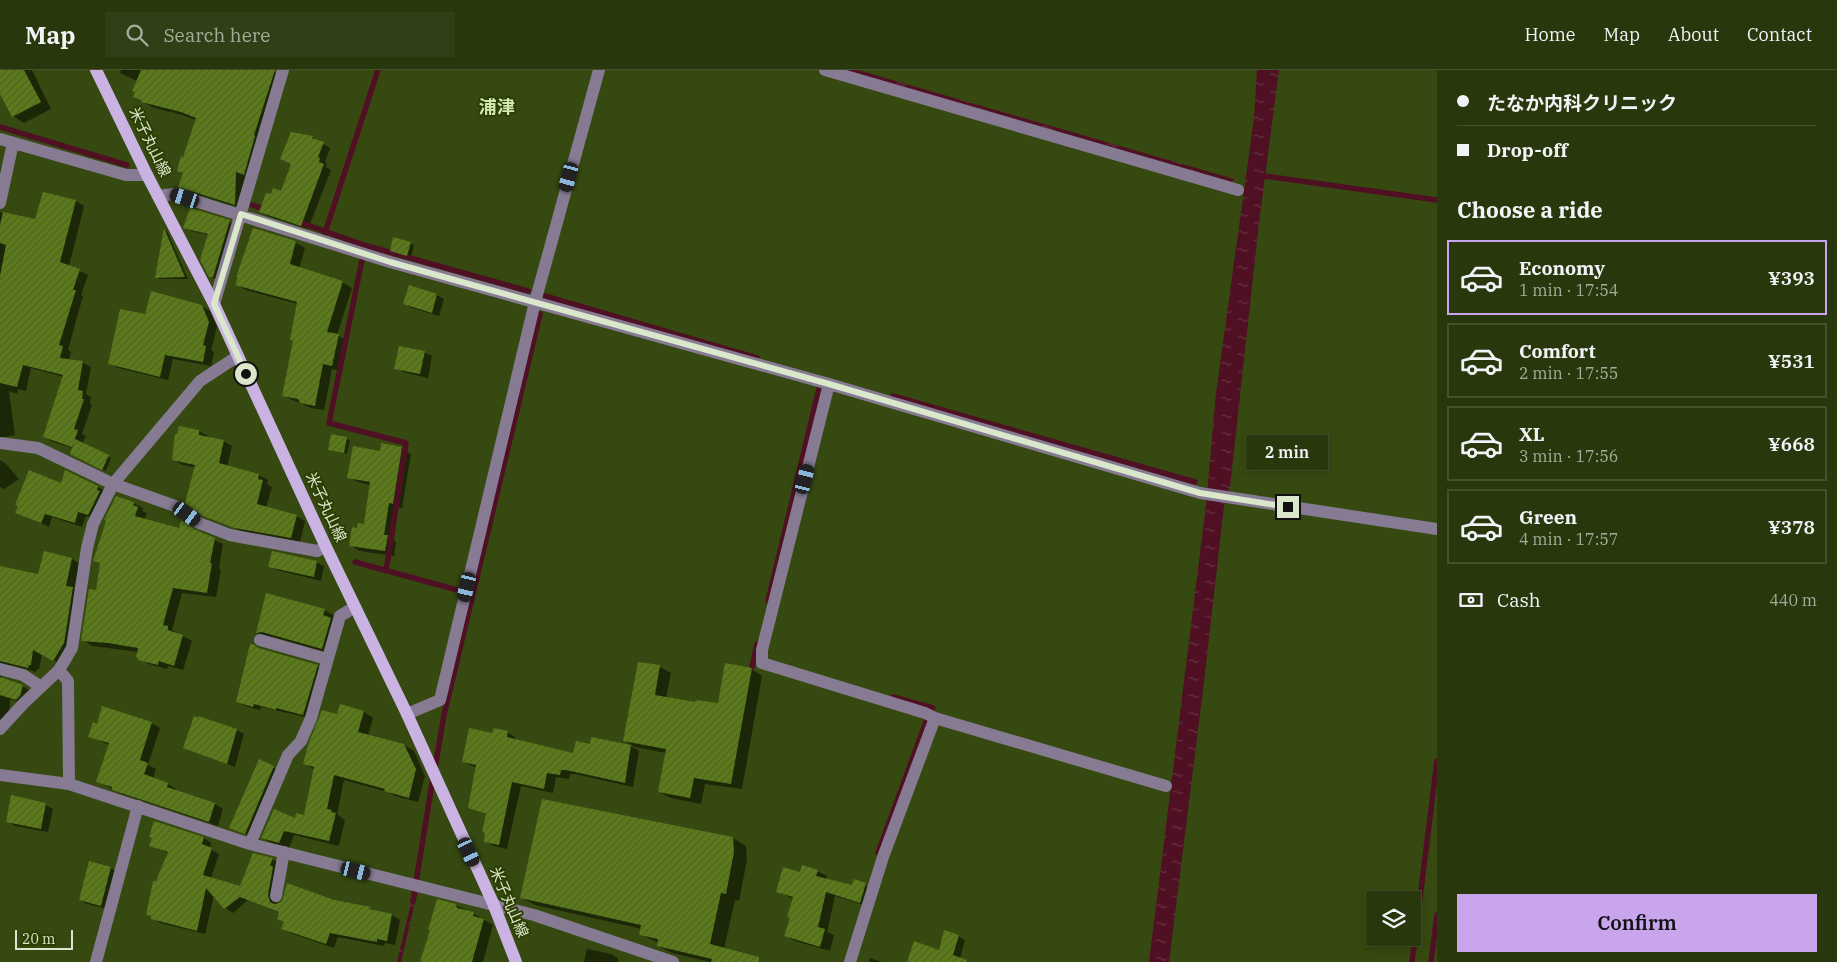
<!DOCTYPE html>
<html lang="en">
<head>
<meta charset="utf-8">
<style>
  :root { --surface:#28370c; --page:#303f15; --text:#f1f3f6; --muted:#a5ac9d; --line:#44512d; --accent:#c9a5ee }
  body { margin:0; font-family:"IBM Plex Serif","Noto Sans JP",serif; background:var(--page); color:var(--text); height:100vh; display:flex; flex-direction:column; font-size:19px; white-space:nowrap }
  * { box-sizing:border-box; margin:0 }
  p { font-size:16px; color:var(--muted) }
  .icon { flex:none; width:28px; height:28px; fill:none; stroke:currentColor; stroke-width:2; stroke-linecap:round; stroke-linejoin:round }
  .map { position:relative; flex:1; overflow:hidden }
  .details { display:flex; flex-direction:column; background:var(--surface); width:400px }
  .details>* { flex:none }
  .top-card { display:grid; align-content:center; height:110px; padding:0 20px; background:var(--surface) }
  .fabs { position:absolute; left:1366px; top:821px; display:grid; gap:10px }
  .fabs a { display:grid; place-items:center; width:55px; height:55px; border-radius:0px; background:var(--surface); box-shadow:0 2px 8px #0003,0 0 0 1px var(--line); font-size:25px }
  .scale { position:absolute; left:15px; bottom:12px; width:58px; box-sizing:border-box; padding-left:5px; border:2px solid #dae7ca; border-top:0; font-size:14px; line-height:18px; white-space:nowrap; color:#dae7ca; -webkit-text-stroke:4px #2c3e03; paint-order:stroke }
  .end { position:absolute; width:22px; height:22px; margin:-11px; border:6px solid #dae7ca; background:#111; box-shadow:0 0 0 2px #111 }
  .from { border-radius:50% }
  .bubble { position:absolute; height:35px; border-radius:0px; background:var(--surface); box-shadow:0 2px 8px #0003,0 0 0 1px var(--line); font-size:16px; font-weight:600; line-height:35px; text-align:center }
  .car { position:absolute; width:15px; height:30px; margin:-15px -8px; border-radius:6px; box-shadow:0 0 4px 1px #0007; background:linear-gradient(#222 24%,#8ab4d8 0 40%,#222 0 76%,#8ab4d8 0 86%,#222 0) }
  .top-card b { display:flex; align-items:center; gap:18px; height:48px; font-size:19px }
  .top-card b+b { border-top:1px solid var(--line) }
  .top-card i { width:12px; height:12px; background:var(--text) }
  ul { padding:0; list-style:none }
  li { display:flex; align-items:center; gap:15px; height:75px; margin:0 10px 8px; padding:0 10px; border:2px solid var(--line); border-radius:0px }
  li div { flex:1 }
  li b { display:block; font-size:19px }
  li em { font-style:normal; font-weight:600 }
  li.selected { border-color:var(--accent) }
  li>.icon { width:45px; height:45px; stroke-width:1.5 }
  h2 { padding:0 20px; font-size:22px; line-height:60px }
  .pay { display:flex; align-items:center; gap:12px; height:55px; padding:0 20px; font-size:19px }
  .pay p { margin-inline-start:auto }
  .action { display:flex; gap:10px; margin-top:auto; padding:10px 20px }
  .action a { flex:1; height:58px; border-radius:0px; background:var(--accent); color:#111; font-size:20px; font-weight:600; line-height:58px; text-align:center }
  header { display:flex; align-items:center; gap:30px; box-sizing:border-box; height:70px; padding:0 25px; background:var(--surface); border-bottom:1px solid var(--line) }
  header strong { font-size:24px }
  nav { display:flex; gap:28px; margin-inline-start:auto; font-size:18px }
  .search { width:350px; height:45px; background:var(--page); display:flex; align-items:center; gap:12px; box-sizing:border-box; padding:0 18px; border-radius:0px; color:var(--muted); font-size:19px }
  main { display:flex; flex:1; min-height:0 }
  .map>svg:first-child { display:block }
  .water { fill:url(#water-ripples) }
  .shadow { fill:#0007 }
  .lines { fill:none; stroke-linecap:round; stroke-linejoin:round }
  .stream { stroke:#4f1023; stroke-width:5.5 }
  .building { fill:url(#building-hatch) }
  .minor { stroke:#867b93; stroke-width:12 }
  .major { stroke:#cab3e3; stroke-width:12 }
  .route { stroke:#dae7ca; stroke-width:6 }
  .labels { text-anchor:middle; stroke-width:4; stroke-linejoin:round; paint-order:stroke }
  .street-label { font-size:15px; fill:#dae7ca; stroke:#2c3e03 }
  .quarter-label { font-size:18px; font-weight:bold; fill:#d0e9ad; stroke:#2c3e03 }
</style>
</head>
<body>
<header>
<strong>Map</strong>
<div class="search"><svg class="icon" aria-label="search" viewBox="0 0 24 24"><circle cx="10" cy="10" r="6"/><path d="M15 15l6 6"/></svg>Search here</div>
<nav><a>Home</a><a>Map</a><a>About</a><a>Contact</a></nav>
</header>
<main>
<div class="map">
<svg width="1437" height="892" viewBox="0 0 1437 892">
  <defs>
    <pattern id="water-ripples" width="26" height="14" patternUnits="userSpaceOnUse" patternTransform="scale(1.25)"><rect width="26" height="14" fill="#4f1023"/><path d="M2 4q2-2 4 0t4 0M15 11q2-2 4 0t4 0" fill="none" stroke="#683342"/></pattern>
    <pattern id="building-hatch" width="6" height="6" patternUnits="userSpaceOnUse" patternTransform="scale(1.25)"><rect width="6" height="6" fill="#5b7a1a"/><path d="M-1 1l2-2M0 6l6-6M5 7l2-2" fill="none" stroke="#4f622a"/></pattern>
  </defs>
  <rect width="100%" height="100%" fill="#364910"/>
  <path class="water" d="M 843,0 L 858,0 L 1234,109 L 1232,112 Z
    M 1257,0 L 1279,0 L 1259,153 L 1230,417 L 1224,436 L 1204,612 L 1169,892 L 1149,892 L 1206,435 L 1216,323 L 1254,48 Z
    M 412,822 L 417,824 L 401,892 L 397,892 L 412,829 Z"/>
  <path class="shadow" d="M 0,0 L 32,0 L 51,39 L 24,53 L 13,46 L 0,22 Z
    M 121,0 L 274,0 L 273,1 L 284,8 L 244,139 L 190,122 L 180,117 L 184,104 L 178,101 L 184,89 L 196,50 L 170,41 L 169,42 L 152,37 L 135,27 L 137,11 L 120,3 Z
    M 312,67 L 330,78 L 325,92 L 327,93 L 326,97 L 331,100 L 308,159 L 268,146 L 260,142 L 272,126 L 282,123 L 292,94 L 281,89 Z
    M 44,123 L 76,131 L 84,136 L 69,196 L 88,205 L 81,225 L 83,226 L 68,280 L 71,282 L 69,290 L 82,292 L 91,297 L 86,324 L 91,327 L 90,334 L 92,335 L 82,364 L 86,366 L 82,374 L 111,388 L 106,401 L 75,386 L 73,378 L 53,372 L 45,367 L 64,307 L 31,298 L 26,321 L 18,319 L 17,324 L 9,321 L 15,365 L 0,368 L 0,142 L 36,151 Z
    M 191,139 L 230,152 L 237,156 L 218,211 L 210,206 L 209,165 L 192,161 L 185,157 Z
    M 165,160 L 167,161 L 188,209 L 159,209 L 156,207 Z
    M 394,168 L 414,175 L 411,187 L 391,180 Z
    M 295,172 L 305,178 L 299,199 L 342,212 L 352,218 L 337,265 L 348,271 L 342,301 L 332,299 L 324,340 L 311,338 L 284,326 L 294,271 L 298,234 L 246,220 L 236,214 Z
    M 410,216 L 437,225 L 444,229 L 439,246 L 412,238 L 405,234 Z
    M 202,236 L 210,241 L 217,257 L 211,280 L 214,282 L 211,296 L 173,289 L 168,310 L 118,298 L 109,293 L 146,245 Z
    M 424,282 L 432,286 L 428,308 L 403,302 L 396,298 Z
    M 180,358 L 199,361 L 208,366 L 207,368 L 223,371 L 232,376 L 227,397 L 259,405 L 268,410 L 267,414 L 272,417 L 266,438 L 296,446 L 305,451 L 300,472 L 244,462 L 213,450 L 204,445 L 195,397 L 182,395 L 173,389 Z
    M 347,369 L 350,370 L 347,384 L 329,379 Z
    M 402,378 L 411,384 L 402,438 L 398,437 L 394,470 L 396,472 L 394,486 L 360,481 L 350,475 L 358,460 L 365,455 L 371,415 L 358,412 L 348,407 L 381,382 Z
    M 0,390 L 5,393 L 19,409 L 4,419 L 0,417 Z
    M 62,414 L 98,417 L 105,421 L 96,449 L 86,446 L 82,457 L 52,447 L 49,457 L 17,442 Z
    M 133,433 L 143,438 L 142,441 L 147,443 L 144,450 L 199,463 L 223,474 L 219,498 L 221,500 L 216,527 L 182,523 L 172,560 L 192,571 L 183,600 L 168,596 L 167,599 L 149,594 L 140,589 L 139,582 L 92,576 L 83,570 L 97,522 L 101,494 L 95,490 Z
    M 45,482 L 72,489 L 80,494 L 74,519 L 81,523 L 62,595 L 42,584 L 39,599 L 37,599 L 36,602 L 11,595 L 3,597 L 0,603 L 0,497 L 39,506 Z
    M 316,492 L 324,496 L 321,511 L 277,500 L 269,496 Z
    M 267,525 L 325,540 L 334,546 L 332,584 L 273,567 L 266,568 L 257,563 Z
    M 261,580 L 317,596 L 324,600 L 310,648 L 261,637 L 260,640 L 245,636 L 238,632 Z
    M 639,593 L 660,597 L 671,603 L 666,628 L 696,634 L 719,634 L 751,599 L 762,606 L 742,719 L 705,714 L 701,734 L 671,728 L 659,722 L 666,683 L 635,677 L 625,671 Z
    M 0,603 L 2,609 L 22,616 L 31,621 L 25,634 L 10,629 L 9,651 L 0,657 Z
    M 341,636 L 364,642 L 373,648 L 368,666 L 404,675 L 414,681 L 425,706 L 418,732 L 395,726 L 388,722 L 344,710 L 337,744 L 345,750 L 339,776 L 294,765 L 289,778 L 272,773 L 263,768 L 305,747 L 315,700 L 305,694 L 338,645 Z
    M 151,653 L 160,658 L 148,695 L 156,699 L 153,708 L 168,714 L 176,719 L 176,721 L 215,734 L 223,739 L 218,756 L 122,724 L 97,711 L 109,675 L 90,666 L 98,655 Z
    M 237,660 L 244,664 L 235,697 L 185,677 Z
    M 507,662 L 515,667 L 515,670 L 574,684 L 591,675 L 592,669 L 632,677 L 639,681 L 633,717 L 575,704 L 570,704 L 569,709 L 556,707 L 553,723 L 521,716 L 507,779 L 494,776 L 485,771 L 487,745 L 469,738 L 477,698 L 463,692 L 493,664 Z
    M 260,691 L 280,701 L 252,766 L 230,758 Z
    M 45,735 L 53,739 L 48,762 L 15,756 L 7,751 Z
    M 155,752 L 204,768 L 211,773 L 210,779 L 219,784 L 211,808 L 241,817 L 272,789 L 280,794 L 276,830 L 278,836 L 333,831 L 370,838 L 378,842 L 392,845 L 400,850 L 395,875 L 385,873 L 384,876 L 338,867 L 334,878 L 290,863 L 283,858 L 285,853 L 278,849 L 280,843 L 248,830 L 233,843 L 225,838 L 214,825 L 205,864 L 160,853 L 147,844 L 157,813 L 168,783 L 151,776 Z
    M 733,768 L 746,776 L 747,790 L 739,831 L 735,830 L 724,879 L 750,886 L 760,892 L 710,892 L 672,883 L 658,876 L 659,873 L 641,865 L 642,859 L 535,835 L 522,828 Z
    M 90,793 L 111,798 L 118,802 L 108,839 L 87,834 L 80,830 Z
    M 817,801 L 827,806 L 826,810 L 853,817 L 854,811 L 875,820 L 870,837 L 835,826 L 827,862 L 834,865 L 830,881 L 795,871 L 786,866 L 791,848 L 793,829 L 777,821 L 801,804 Z
    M 455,835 L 473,843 L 493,855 L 483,892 L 422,892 Z
    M 958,866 L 965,870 L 959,892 L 908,892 L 940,882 Z
    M 587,879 L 611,884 L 618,888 L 618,892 L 584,892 Z
    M 870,888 L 882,892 L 869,892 Z"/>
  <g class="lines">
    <path class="stream" d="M 0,57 L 127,95
      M 1258,105 L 1437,130
      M 252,135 L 266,140
      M 296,151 L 364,175 L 528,221
      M 325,163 L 378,0
      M 362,190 L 329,353 L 406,373 L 386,501
      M 545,226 L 757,288
      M 893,326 L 1195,412
      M 355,492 L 461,521
      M 768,531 L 819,319
      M 752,597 L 757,574
      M 893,627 L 933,638
      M 435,698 L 444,645 L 540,244
      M 878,783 L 927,649
      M 413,831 L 433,707
      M 1412,892 L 1437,691
      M 1431,892 L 1437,845"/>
  </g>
  <path class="building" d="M 0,0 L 24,0 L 41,32 L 12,47 L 0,24 Z
    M 141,0 L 275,0 L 254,65 L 255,66 L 244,105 L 236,102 L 235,135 L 178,117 L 183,103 L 177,101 L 181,86 L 183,87 L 196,48 L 181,42 L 141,32 L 141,30 L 133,27 L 135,22 L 132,21 Z
    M 291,62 L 313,66 L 312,68 L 324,72 L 318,87 L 320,88 L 319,92 L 324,94 L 301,156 L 259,142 L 266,123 L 271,124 L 273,118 L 281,121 L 291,94 L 280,89 Z
    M 43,122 L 76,130 L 60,192 L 80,199 L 73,220 L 76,220 L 59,275 L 63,276 L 60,288 L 83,291 L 78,320 L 83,321 L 82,329 L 84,329 L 74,359 L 78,360 L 72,377 L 43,367 L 63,305 L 23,295 L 17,317 L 0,313 L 0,206 L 6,175 L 0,173 L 0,155 L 3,142 L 35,149 Z
    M 190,138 L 230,150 L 213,207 L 209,207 L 200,190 L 208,164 L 183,158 Z
    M 164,158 L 185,207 L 155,208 Z
    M 253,158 L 296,171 L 290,194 L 343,211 L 327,262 L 339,264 L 332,296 L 323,294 L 315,336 L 300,333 L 298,329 L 282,326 L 293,271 L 290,270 L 297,232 L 235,215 L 238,207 L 236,207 Z
    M 393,167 L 411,172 L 407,186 L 390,181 Z
    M 409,215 L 437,224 L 432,243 L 403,234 Z
    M 151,221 L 202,235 L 209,252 L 203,275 L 206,276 L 203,292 L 165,285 L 160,307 L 108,294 L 120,239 L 145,244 Z
    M 399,276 L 425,281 L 420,304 L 394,299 Z
    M 179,356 L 199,360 L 199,365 L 224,370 L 219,393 L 259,404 L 258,409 L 263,410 L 257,434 L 297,445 L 291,468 L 234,458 L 203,446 L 185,433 L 195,395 L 172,390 L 175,364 L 177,364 Z
    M 331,364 L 347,367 L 344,383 L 328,380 Z
    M 75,369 L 109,385 L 102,400 L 70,384 Z
    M 381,373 L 402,377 L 393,434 L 389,433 L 384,465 L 388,465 L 385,481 L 349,476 L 352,457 L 357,458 L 358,453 L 364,454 L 370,412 L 347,408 L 353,376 L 380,381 Z
    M 29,400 L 61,413 L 65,400 L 98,416 L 97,420 L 100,421 L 88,445 L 78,442 L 75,453 L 45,444 L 41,453 L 15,443 L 18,436 L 15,435 Z
    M 116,426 L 134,432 L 133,435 L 138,437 L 135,446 L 179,458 L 181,450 L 196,460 L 215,468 L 210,493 L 212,493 L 207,523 L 173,518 L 163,555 L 168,556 L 168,560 L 183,565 L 174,596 L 159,591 L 158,595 L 138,590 L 138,588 L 136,587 L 138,578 L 108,573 L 81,571 L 89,519 L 96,520 L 100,493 L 93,491 L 106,451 L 104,450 Z
    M 44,481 L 72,488 L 66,516 L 73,517 L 64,573 L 53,591 L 33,580 L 31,595 L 29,595 L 28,598 L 0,591 L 0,496 L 38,504 Z
    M 272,481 L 317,491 L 314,507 L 268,497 Z
    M 266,523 L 325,539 L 323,545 L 331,548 L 322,579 L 262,562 L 256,563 Z
    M 250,574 L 253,574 L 258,578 L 318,595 L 303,645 L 276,638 L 276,640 L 254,634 L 253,637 L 236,632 Z
    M 638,592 L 660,595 L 655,625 L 695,632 L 696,630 L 718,633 L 725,593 L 752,598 L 731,714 L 694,708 L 690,728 L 658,722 L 666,679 L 623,671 Z
    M 0,607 L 23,615 L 20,626 L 16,630 L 0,625 Z
    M 340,634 L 364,641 L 358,662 L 404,674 L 416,699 L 409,728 L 384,721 L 385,719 L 334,705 L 327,739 L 332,740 L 331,742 L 336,743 L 329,771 L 284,761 L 279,773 L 261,768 L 274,739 L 295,748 L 296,743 L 304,745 L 314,697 L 303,694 L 309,672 L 322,640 L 337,644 Z
    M 102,636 L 152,652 L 140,690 L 148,693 L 144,704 L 168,713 L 167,717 L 215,733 L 209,752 L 112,720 L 112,717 L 96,712 L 109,673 L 88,667 L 93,652 L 97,654 Z
    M 194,646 L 198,648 L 198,646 L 237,659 L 227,694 L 183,678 Z
    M 469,658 L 492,663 L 494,658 L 508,661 L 507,667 L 573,683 L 576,671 L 590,674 L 591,667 L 631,675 L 625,713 L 566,700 L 561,700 L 560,705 L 547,703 L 544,719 L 512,712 L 499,775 L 484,772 L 485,763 L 482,762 L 486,744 L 468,738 L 476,695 L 462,692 Z
    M 259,689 L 274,696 L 245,764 L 229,758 Z
    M 11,725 L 46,733 L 41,759 L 6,752 Z
    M 542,729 L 733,767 L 734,782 L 726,824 L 721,823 L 710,874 L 759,887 L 759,892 L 711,892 L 712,889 L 657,876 L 658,869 L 639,865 L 641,855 L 520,828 Z
    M 154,751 L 204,767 L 202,774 L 212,778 L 203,805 L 240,816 L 253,783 L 273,788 L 270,795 L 273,797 L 268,825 L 270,832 L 274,834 L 279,833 L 282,831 L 287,813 L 334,830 L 371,837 L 370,839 L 392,844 L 387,871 L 377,869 L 377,872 L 330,863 L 326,874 L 281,859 L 284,852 L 277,849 L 279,842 L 240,827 L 224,839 L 206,818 L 197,861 L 151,849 L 151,846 L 146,845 L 153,811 L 156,811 L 168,782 L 149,776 L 152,768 L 149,767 Z
    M 89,791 L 111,797 L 101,836 L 79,830 Z
    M 802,795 L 818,800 L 816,806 L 852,815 L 854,809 L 866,813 L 860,833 L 826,822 L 818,857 L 825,859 L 820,877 L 784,866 L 790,848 L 787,847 L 793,827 L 776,822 L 783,797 L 800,802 Z
    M 437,829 L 456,834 L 457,838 L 474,842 L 473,846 L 484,849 L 472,892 L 420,892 L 430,860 L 428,860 Z
    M 944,860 L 959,865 L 953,885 L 967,890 L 966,892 L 907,892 L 914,871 L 939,880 Z"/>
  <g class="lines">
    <path class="minor" d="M 825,0 L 1238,120
      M 0,69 L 126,105 L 147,105
      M 158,126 L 173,124 L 390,192 L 829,314 L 1200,423 L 1437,459
      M 0,133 L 13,73
      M 214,234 L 283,0
      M 829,314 L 762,580 L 762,593 L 925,643 L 935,648 L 1166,716
      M 0,373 L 38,378 L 113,414 L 175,436 L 199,453 L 230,465 L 317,481 L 326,477
      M 260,570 L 327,589
      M 0,599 L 23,605 L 41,617
      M 59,600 L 68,611 L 69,714 L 250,774 L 534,845 L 673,892
      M 407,644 L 440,630 L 535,232 L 599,0
      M 0,659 L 24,633 L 59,600 L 72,578 L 87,478 L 93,454 L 113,414 L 200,311 L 238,286
      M 0,705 L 69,714
      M 250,774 L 288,685 L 301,671 L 311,648 L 340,546 L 355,537
      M 276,826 L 284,782
      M 96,892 L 138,736
      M 850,892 L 883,787 L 935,648"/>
    <path class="major" d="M 96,0 L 147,105 L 214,234 L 326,477 L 407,644 L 493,833 L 516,892"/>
  </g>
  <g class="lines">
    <path class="route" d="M 246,304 L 214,234 L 241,144 L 390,192 L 829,314 L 1200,423 L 1288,437"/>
  </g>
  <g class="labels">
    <g class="street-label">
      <text transform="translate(150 72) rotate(64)" y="5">米子丸山線</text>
      <text transform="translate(326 437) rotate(65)" y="5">米子丸山線</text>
      <text transform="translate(509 832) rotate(67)" y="5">米子丸山線</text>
    </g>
    <g class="quarter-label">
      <text x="497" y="43">浦津</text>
    </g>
  </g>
</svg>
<div class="fabs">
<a><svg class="icon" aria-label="layers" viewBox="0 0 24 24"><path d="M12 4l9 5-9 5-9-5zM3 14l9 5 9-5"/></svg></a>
</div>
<div class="scale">20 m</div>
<i class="end from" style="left:246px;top:304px"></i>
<i class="end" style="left:1288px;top:437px"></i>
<div class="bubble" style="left:1246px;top:365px;width:82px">2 min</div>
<i class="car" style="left:569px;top:107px;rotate:195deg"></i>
<i class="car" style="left:185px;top:128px;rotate:288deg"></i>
<i class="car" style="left:805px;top:409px;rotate:14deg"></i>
<i class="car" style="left:187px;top:444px;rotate:126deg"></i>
<i class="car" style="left:467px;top:517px;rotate:193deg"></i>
<i class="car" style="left:469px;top:782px;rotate:155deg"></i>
<i class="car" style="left:356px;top:801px;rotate:104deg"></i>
</div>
<section class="details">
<div class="top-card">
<b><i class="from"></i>たなか内科クリニック</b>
<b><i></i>Drop-off</b>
</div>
<h2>Choose a ride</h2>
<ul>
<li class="selected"><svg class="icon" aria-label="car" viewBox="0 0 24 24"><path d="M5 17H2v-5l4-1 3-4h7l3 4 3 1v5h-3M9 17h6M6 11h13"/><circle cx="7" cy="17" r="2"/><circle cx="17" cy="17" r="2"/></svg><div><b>Economy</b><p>1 min · 17:54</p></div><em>¥393</em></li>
<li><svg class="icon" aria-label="car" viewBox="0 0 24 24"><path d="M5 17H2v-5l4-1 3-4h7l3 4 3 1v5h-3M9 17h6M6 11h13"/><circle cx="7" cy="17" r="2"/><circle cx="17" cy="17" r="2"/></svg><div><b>Comfort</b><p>2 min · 17:55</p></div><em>¥531</em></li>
<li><svg class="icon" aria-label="car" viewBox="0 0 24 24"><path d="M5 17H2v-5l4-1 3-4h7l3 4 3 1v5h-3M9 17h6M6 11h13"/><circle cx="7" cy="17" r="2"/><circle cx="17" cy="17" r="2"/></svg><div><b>XL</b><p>3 min · 17:56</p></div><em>¥668</em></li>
<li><svg class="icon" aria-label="car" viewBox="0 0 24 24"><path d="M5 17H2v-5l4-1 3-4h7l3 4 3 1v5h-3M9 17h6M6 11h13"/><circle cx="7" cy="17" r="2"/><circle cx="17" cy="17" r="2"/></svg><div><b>Green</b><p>4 min · 17:57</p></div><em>¥378</em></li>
</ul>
<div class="pay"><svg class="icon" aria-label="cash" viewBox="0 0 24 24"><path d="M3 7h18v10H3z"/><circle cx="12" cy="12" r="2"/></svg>Cash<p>440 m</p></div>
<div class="action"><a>Confirm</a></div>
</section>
</main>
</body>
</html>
